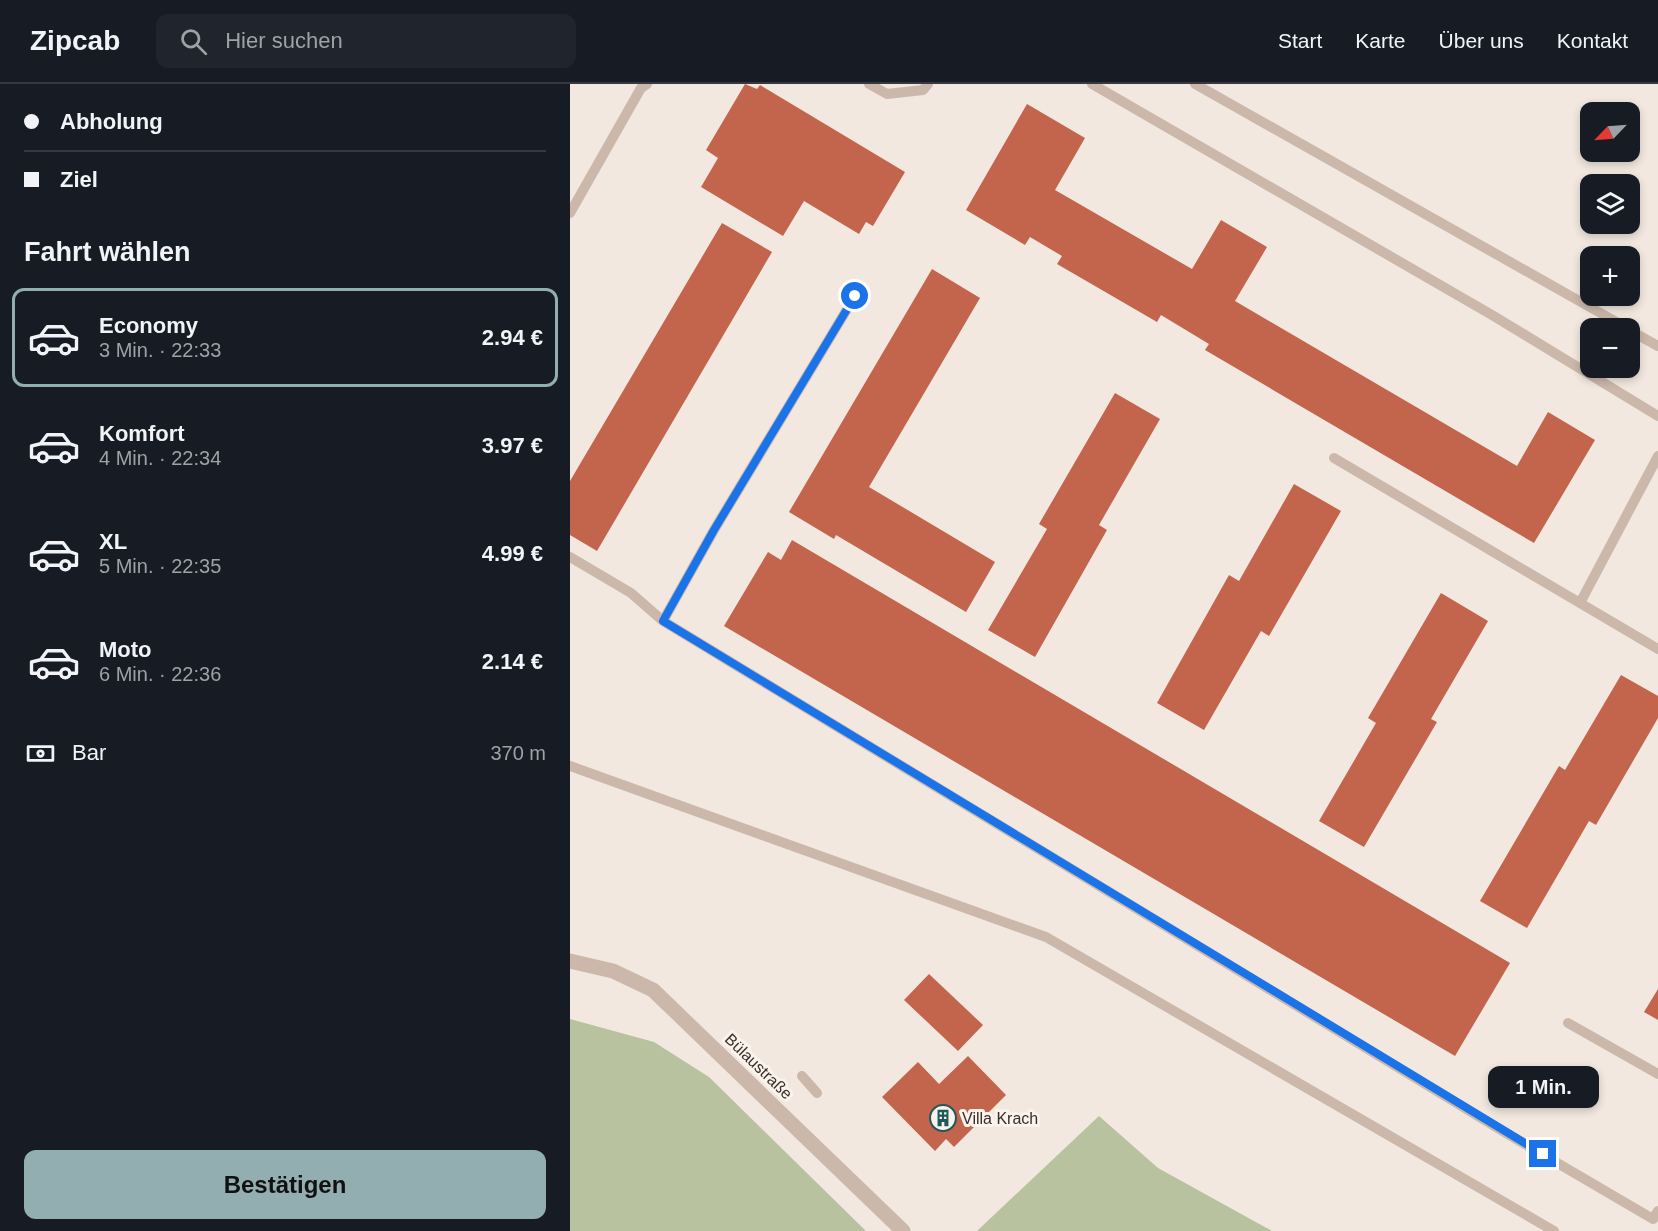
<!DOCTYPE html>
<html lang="de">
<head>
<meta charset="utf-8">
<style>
  :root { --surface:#171b24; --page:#20242c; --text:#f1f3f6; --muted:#9ea1a6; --line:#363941; --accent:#93aeb0 }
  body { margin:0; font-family:Arial,sans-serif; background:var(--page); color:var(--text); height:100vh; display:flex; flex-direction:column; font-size:22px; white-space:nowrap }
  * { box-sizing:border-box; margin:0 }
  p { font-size:20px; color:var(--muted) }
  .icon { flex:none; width:33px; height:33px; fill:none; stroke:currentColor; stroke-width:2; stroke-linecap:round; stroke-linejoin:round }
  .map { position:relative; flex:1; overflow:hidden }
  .sheet { display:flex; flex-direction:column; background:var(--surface); width:570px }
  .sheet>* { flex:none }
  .hud { display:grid; align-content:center; height:132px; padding:0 24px; background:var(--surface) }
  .needle { width:39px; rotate:245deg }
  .fabs { position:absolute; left:1010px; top:18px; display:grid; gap:12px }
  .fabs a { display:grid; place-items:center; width:60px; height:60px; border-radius:12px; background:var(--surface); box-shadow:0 3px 9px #0003; font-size:30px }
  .end { position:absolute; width:27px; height:27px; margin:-14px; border:8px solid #1a73e8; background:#fff; box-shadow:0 0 0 3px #fff }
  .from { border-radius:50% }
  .bubble { position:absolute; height:42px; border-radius:12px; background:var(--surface); box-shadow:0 3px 9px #0003; font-size:20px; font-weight:600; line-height:42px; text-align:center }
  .hud b { display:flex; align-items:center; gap:21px; height:57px; font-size:22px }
  .hud b+b { border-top:2px solid var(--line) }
  .hud i { width:15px; height:15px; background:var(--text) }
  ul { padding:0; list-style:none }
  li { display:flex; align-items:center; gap:18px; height:99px; margin:0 12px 9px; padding:0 12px; border:3px solid transparent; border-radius:12px }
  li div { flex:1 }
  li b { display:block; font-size:22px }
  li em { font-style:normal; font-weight:600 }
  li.active { border-color:var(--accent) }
  li>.icon { width:54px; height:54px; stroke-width:1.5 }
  h2 { padding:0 24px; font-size:27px; line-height:72px }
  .pay { display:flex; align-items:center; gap:15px; height:66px; padding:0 24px; font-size:22px }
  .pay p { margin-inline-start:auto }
  .cta { display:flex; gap:12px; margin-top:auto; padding:12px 24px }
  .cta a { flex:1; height:69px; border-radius:12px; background:var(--accent); color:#111; font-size:24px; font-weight:600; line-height:69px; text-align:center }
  header { display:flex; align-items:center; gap:36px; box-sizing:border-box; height:84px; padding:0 30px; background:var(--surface); border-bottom:2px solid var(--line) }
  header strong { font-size:28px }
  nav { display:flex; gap:33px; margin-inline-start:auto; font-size:21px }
  .search { width:420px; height:54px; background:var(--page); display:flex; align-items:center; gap:15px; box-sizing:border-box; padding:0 21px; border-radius:12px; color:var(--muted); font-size:22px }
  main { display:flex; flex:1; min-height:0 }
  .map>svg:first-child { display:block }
  .green { fill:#b8c29f }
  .building { fill:#c3644d }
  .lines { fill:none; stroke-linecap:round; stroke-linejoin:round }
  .lane { stroke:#cbb8ab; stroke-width:10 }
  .street { stroke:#cbb8ab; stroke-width:15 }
  .route { stroke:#1a73e8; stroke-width:8 }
  .labels { text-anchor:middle; stroke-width:6; stroke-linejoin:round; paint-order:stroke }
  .street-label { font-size:16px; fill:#392e2a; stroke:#faf3ec }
  .poi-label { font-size:16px; fill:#392e2a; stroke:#faf3ec; text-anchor:start }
</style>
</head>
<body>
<header>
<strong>Zipcab</strong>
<div class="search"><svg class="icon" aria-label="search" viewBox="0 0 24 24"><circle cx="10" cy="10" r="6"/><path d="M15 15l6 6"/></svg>Hier suchen</div>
<nav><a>Start</a><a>Karte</a><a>Über uns</a><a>Kontakt</a></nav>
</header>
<main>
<section class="sheet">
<div class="hud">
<b><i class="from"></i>Abholung</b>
<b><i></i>Ziel</b>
</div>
<h2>Fahrt wählen</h2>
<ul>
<li class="active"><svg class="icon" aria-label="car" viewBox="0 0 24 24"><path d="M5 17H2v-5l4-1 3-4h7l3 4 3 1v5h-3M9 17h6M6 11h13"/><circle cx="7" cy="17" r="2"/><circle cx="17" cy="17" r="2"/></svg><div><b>Economy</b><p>3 Min. · 22:33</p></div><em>2.94 €</em></li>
<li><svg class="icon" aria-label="car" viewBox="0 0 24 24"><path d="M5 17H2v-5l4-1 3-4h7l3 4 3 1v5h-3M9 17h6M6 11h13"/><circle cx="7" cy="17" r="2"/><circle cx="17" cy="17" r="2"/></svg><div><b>Komfort</b><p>4 Min. · 22:34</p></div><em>3.97 €</em></li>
<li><svg class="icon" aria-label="car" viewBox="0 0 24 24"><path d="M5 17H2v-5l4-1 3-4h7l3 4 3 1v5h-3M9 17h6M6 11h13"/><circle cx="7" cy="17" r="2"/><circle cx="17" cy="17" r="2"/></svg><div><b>XL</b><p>5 Min. · 22:35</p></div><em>4.99 €</em></li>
<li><svg class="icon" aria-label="car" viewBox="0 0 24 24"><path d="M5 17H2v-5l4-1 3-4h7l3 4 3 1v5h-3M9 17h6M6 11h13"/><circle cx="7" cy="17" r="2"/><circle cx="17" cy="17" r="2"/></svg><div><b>Moto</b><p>6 Min. · 22:36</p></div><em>2.14 €</em></li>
</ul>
<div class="pay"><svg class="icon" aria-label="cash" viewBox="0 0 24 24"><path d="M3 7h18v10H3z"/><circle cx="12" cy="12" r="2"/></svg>Bar<p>370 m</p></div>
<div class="cta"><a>Bestätigen</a></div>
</section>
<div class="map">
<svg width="1088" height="1147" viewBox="0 0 1088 1147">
  <rect width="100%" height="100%" fill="#f2e8df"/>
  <path class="green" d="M 0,935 L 84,958 L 139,993 L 296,1147 L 0,1147 Z
    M 529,1032 L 588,1084 L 702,1147 L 407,1147 Z"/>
  <path class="building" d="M 175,0 L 187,5 L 190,1 L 335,88 L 303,142 L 296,138 L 289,150 L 234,117 L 213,152 L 131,103 L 148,74 L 136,66 Z
    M 457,20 L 515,54 L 485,106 L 622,185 L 651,136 L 697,163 L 665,217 L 947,382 L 978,328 L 1025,356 L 964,459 L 635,266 L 639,260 L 591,231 L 587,238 L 487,180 L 492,172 L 460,153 L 455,161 L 396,126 Z
    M 152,139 L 202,168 L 27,467 L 0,451 L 0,397 Z
    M 362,185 L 410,214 L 299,403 L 425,478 L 396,528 L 266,451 L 264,455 L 219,428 Z
    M 545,309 L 590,335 L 529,441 L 537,446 L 465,573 L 418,546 L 477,445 L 469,440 Z
    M 724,400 L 771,427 L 699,552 L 691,547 L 634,646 L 587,619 L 659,491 L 669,497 Z
    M 222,456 L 940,879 L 885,972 L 154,542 L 198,468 L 211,476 Z
    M 871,509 L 918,537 L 861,635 L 867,638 L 794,763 L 749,737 L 806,639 L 798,634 Z
    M 1051,591 L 1088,612 L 1088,634 L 1026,741 L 1019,737 L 957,844 L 910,817 L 989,682 L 995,686 Z
    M 359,890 L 413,941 L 388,967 L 334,916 Z
    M 1088,905 L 1088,936 L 1074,928 Z
    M 398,972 L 436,1011 L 384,1063 L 376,1055 L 365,1067 L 312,1013 L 348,978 L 369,1000 Z"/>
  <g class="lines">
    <path class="lane" d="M 299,0 L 317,10 L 353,6 L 358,0
      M 522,0 L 922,231 L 1088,332
      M 625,0 L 1057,244
      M 0,129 L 71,4 L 77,0
      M 1059,246 L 1088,262
      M 764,374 L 1088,565
      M 0,473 L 61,509 L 93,537 L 936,1049 L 1083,1135 L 1088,1127
      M 1010,519 L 1088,372
      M 93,537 L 144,446 L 285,212
      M 0,682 L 476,853 L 984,1147
      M 998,939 L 1088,990
      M 232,992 L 247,1009"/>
    <path class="street" d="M 0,877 L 43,887 L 83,906 L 333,1147"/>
  </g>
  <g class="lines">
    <path class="route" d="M 285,212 L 144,446 L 93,537 L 973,1070"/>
  </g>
  <defs>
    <symbol id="building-ring" viewBox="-11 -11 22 22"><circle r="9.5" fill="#faf3ec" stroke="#20595a" stroke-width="1.5"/><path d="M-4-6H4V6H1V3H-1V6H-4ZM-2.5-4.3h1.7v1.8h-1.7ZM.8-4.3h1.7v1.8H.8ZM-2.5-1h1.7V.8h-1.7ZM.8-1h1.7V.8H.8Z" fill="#20595a"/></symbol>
  </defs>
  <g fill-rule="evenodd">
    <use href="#building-ring" x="358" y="1019" width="30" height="30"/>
  </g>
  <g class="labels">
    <g class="street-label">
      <text transform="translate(189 982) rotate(44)" y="6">Bülaustraße</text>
    </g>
    <g class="poi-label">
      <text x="392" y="1040">Villa Krach</text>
    </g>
  </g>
</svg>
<div class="fabs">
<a><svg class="needle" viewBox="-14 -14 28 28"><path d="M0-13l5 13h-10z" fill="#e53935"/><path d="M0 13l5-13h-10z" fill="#9ea1a6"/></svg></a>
<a><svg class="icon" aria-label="layers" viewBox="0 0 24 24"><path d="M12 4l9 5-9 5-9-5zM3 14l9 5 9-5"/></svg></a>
<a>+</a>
<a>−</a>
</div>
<i class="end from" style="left:285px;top:212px"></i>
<i class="end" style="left:973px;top:1070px"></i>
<div class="bubble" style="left:918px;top:982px;width:111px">1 Min.</div>
</div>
</main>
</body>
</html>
